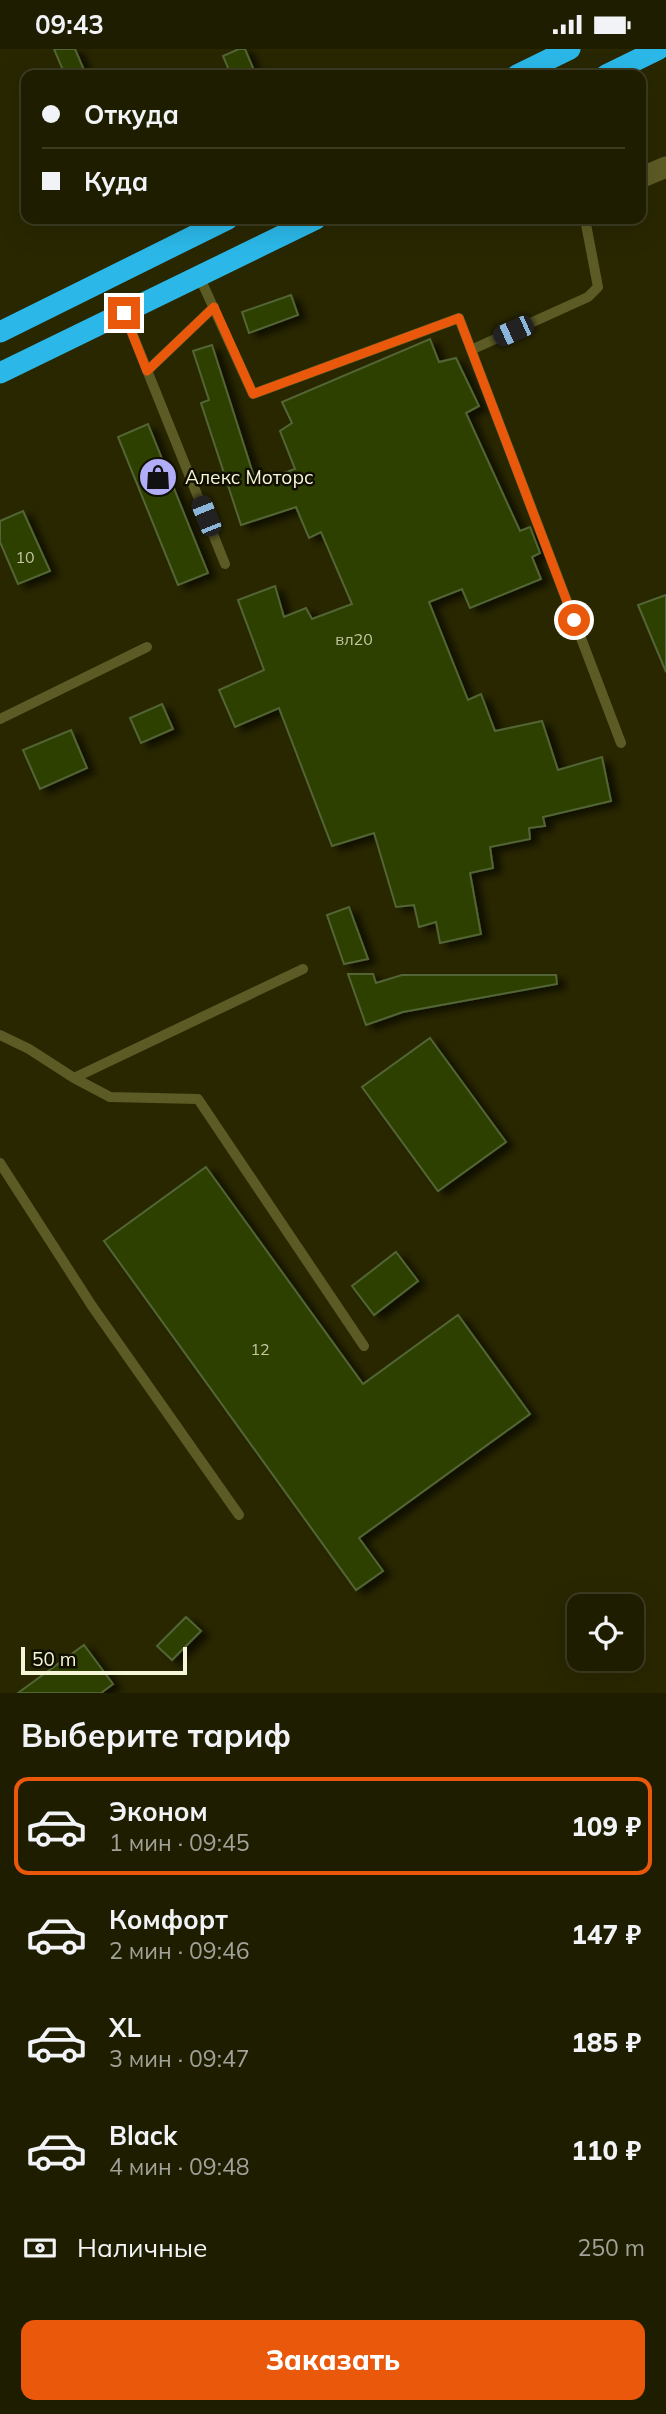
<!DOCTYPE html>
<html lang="ru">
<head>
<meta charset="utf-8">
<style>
  :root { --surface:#1f1d00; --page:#27260a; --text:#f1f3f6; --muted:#a1a299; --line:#3c3b22; --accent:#ea580c }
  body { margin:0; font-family:Mulish,sans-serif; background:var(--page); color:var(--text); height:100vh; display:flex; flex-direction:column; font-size:26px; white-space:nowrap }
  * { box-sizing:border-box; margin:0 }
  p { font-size:23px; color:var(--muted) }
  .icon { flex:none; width:38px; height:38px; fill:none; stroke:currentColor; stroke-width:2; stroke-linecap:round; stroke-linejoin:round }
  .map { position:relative; height:1644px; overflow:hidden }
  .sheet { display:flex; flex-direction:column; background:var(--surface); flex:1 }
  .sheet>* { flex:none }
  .guide { position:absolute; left:21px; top:21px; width:625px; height:154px; border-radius:14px; box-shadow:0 7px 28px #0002,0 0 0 2px var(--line); display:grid; align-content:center; height:154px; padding:0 21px; background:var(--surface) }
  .fabs { position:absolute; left:567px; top:1545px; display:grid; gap:14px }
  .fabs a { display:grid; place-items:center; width:77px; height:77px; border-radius:14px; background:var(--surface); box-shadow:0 7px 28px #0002,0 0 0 2px var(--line); font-size:35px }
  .scale { position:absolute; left:21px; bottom:18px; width:166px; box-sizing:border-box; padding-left:7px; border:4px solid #f6f6d9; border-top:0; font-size:19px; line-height:24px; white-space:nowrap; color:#f6f6d9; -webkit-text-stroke:5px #110f00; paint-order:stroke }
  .end { position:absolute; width:32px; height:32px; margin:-16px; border:9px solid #ea580c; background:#fff; box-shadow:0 0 0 4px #fff }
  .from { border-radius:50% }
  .car { position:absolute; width:21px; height:42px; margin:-21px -10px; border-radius:9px; box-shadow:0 0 5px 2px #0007; background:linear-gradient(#222 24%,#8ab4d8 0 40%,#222 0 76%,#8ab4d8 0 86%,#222 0) }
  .guide b { display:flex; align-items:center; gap:24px; height:66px; font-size:26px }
  .guide b+b { border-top:2px solid var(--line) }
  .guide i { width:18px; height:18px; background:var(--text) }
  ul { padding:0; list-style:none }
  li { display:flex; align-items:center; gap:21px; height:98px; margin:0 14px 10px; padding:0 7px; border:4px solid transparent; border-radius:14px }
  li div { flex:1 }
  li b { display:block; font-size:26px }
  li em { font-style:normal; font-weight:800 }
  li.on { border-color:var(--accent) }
  li>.icon { width:63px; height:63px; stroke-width:1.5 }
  h2 { padding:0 21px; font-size:32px; line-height:84px }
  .pay { display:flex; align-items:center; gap:18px; height:77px; padding:0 21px; font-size:26px }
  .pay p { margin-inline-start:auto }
  .primary-button { display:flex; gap:14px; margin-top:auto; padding:14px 21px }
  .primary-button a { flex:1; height:80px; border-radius:14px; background:var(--accent); color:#fff; font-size:28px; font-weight:800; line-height:80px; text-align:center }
  .status { display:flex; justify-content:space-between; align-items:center; height:49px; padding:0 35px; background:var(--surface); direction:ltr }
  .status svg { height:19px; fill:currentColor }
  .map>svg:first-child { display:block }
  .building { fill:#2d4003; stroke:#526535; stroke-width:2; filter:url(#shadow) }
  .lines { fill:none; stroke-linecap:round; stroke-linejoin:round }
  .lane { stroke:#5d5b25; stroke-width:10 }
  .street { stroke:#5d5b25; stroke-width:21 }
  .highway { stroke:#2bb8e8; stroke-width:21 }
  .route { stroke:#ea580c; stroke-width:9 }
  .labels { text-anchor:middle; stroke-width:5; stroke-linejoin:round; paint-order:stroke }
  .number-label { font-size:16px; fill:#c4c8a4 }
  .poi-label { font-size:19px; fill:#f6f6d9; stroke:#110f00; text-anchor:start }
</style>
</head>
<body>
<div class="status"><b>09:43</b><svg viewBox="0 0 49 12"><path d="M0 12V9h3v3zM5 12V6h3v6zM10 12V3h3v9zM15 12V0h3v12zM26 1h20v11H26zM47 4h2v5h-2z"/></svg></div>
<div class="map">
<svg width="666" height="1644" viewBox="0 0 666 1644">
  <defs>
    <filter id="shadow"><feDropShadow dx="8" dy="4.5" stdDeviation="3.5" flood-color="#0009"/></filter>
  </defs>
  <rect width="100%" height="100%" fill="#292700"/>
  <path class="building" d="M 54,0 L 75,0 L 84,21 L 72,26 L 65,26 Z
    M 239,0 L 245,0 L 256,26 L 231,26 L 223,7 Z
    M 291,246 L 298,266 L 249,284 L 242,263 Z
    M 430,290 L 439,313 L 456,309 L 479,357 L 466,364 L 520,482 L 530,478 L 540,504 L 532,508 L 541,530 L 470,559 L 462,540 L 429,553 L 468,651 L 481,645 L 495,682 L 542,672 L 558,721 L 602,708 L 611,752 L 543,768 L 545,777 L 529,779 L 530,790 L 490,798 L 493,819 L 470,824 L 481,885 L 440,894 L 436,873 L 419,878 L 414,856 L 396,858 L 374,784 L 332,797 L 279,659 L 235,678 L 219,641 L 264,621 L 238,551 L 275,537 L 284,568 L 306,559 L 312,570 L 352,555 L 321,483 L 309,489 L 296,458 L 241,476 L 201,354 L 209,351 L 193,302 L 212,296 L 256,434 L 295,420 L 280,382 L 292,374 L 282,353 Z
    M 148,375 L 208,524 L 178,536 L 118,388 Z
    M 23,462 L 50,522 L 18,535 L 0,493 L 0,472 Z
    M 666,546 L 666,623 L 638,556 Z
    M 162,655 L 173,680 L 141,694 L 130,669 Z
    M 71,681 L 87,719 L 40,740 L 23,701 Z
    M 349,858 L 368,910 L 344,915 L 327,866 Z
    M 348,925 L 373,925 L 376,934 L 402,926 L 556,926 L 557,935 L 403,963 L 366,976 Z
    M 430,989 L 506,1093 L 438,1142 L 362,1038 Z
    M 206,1118 L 363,1335 L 458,1266 L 530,1365 L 359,1489 L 383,1522 L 356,1541 L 104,1192 Z
    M 396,1203 L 418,1232 L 374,1266 L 352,1237 Z
    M 186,1568 L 201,1582 L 172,1611 L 157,1597 Z
    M 84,1596 L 113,1635 L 101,1644 L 18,1644 Z"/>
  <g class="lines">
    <path class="lane" d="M 199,227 L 253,345 L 459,269 L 621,694
      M 124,264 L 225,515
      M 471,301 L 588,248 L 598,238 L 585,170
      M 147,322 L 214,258
      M 0,670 L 147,598
      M 0,986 L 29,1000 L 74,1029 L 303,920
      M 74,1029 L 110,1048 L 198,1050 L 364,1297
      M 0,1114 L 92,1257 L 239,1466"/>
    <path class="street" d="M 640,129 L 666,118"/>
    <path class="highway" d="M 517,26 L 570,0
      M 606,26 L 659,0
      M 0,283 L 228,170
      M 0,324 L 316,170"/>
  </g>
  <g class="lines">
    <path class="route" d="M 124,264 L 147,322 L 214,258 L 253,345 L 459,269 L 574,571"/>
  </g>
  <defs>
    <symbol id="shop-disc" viewBox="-11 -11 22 22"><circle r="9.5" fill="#b2adf9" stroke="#110f00"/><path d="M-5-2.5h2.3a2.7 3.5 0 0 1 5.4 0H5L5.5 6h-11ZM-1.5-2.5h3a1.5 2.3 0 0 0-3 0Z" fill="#111"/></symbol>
  </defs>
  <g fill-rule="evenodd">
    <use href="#shop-disc" x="136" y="406" width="44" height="44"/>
  </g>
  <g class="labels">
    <g class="number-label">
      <text x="25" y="514">10</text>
      <text x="354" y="596">вл20</text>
      <text x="260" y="1306">12</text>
    </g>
    <g class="poi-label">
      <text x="185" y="435">Алекс Моторс</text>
    </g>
  </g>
</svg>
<div class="fabs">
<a><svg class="icon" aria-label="locate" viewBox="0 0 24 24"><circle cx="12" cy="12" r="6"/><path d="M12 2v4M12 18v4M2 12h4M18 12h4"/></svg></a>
</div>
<div class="scale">50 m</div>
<i class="end from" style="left:574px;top:571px"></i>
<i class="end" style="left:124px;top:264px"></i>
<i class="car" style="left:513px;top:282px;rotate:246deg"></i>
<i class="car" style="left:206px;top:467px;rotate:338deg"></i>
<div class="guide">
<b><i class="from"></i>Откуда</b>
<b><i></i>Куда</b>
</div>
</div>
<section class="sheet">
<h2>Выберите тариф</h2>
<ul>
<li class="on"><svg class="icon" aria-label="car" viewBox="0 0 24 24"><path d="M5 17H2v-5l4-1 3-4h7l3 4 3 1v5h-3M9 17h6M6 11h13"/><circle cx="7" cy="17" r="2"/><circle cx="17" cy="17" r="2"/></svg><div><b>Эконом</b><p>1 мин · 09:45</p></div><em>109 ₽</em></li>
<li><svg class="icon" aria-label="car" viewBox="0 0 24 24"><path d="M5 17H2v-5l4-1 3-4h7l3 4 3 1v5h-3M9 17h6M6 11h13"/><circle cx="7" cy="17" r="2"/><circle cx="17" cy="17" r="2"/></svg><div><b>Комфорт</b><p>2 мин · 09:46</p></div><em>147 ₽</em></li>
<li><svg class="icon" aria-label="car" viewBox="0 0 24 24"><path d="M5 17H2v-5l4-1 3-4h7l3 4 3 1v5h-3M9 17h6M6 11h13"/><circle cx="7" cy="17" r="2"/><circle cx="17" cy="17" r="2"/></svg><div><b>XL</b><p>3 мин · 09:47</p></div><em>185 ₽</em></li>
<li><svg class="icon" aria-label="car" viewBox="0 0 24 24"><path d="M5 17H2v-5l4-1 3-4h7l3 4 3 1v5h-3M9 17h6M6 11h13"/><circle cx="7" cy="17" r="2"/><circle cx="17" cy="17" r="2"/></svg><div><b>Black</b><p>4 мин · 09:48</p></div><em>110 ₽</em></li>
</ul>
<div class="pay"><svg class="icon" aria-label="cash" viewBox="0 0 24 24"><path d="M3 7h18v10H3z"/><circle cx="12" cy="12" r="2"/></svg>Наличные<p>250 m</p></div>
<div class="primary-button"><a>Заказать</a></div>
</section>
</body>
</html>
